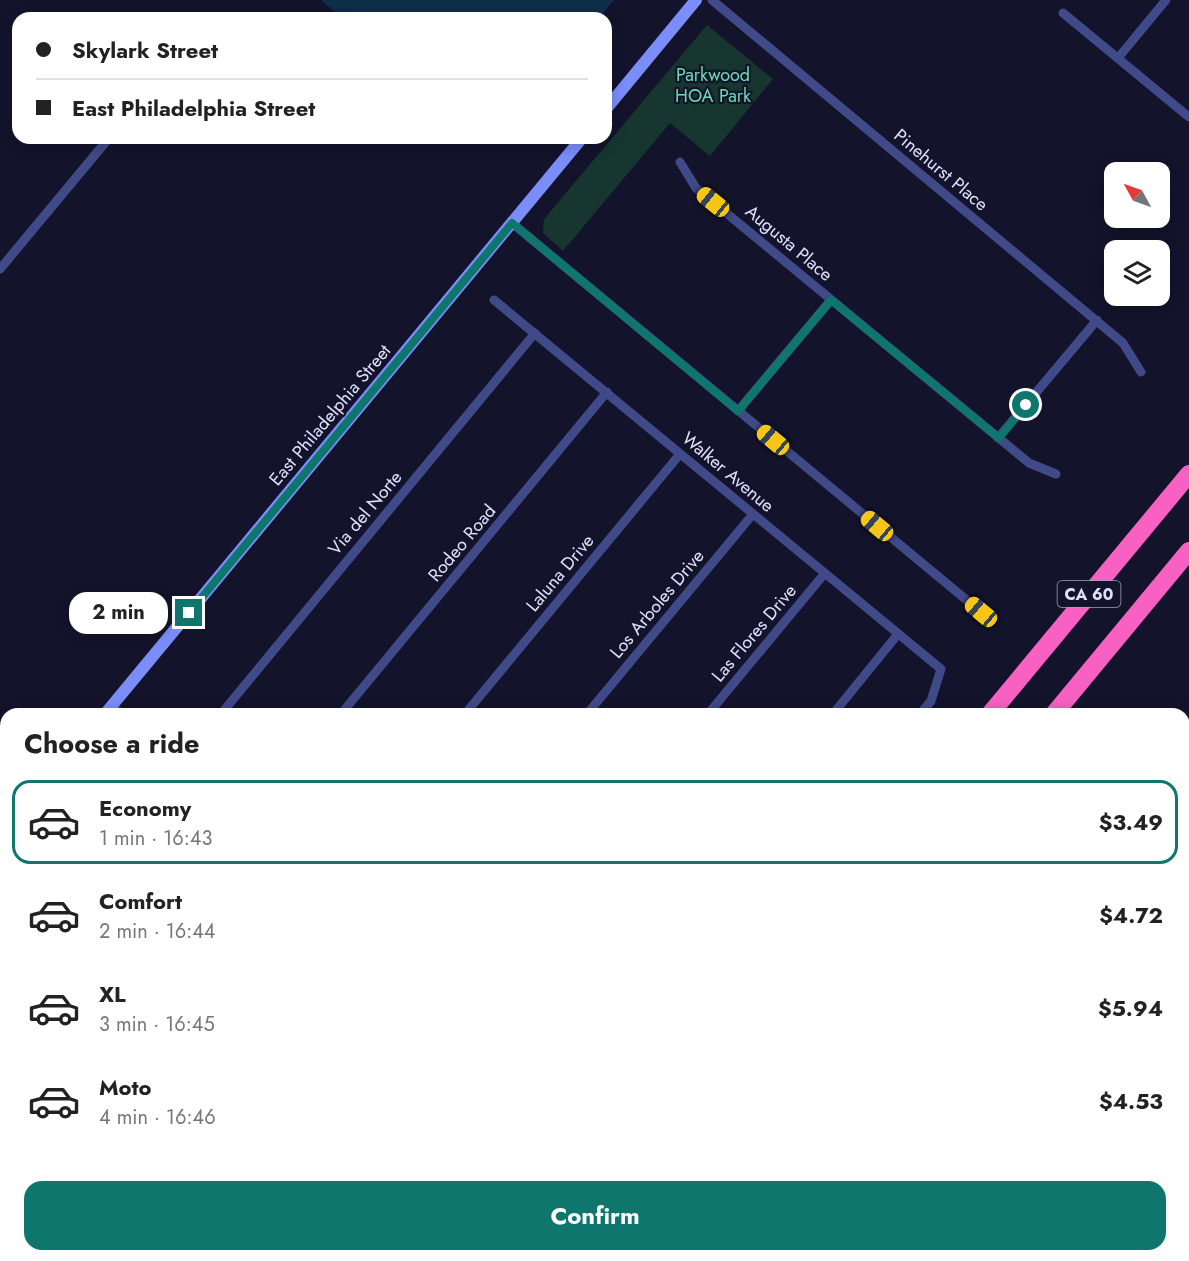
<!DOCTYPE html>
<html lang="en">
<head>
<meta charset="utf-8">
<style>
  :root { --surface:#fff; --page:#f2f2f2; --text:#222; --muted:#767676; --line:#e0e0e0; --accent:#0f766e }
  body { margin:0; font-family:Jost,sans-serif; background:var(--page); color:var(--text); height:100vh; display:flex; flex-direction:column; font-size:22px; white-space:nowrap }
  * { box-sizing:border-box; margin:0 }
  p { font-size:20px; color:var(--muted) }
  .icon { flex:none; width:33px; height:33px; fill:none; stroke:currentColor; stroke-width:2; stroke-linecap:round; stroke-linejoin:round }
  .map { position:relative; flex:1; overflow:hidden }
  .sheet { position:absolute; left:0px; top:708px; width:1190px; height:554px; display:flex; flex-direction:column; background:var(--surface); border-radius:18px 18px 0 0; box-shadow:0 3px 15px #0003 }
  .sheet>* { flex:none }
  .hud { position:absolute; left:12px; top:12px; width:600px; height:132px; border-radius:18px; box-shadow:0 3px 15px #0003; display:grid; align-content:center; height:132px; padding:0 24px; background:var(--surface) }
  .needle { width:39px; rotate:310deg }
  .buttons { position:absolute; left:1104px; top:162px; display:grid; gap:12px }
  .buttons a { display:grid; place-items:center; width:66px; height:66px; border-radius:12px; background:var(--surface); box-shadow:0 3px 15px #0003; font-size:30px }
  .end { position:absolute; width:27px; height:27px; margin:-14px; border:8px solid #0f766e; background:#fff; box-shadow:0 0 0 3px #fff }
  .from { border-radius:50% }
  .bubble { position:absolute; height:42px; border-radius:18px; background:var(--surface); box-shadow:0 3px 15px #0003; font-size:20px; font-weight:700; line-height:42px; text-align:center }
  .car { position:absolute; width:18px; height:36px; margin:-18px -9px; border-radius:8px; box-shadow:0 0 4px 2px #0007; background:linear-gradient(#f5c518 24%,#345 0 40%,#f5c518 0 76%,#345 0 86%,#f5c518 0) }
  .hud b { display:flex; align-items:center; gap:21px; height:57px; font-size:22px }
  .hud b+b { border-top:2px solid var(--line) }
  .hud i { width:15px; height:15px; background:var(--text) }
  ul { padding:0; list-style:none }
  li { display:flex; align-items:center; gap:18px; height:84px; margin:0 12px 9px; padding:0 12px; border:3px solid transparent; border-radius:18px }
  li div { flex:1 }
  li b { display:block; font-size:22px }
  li em { font-style:normal; font-weight:700 }
  li.on { border-color:var(--accent) }
  li>.icon { width:54px; height:54px; stroke-width:1.5 }
  h2 { padding:0 24px; font-size:27px; line-height:72px }
  .action { display:flex; gap:12px; margin-top:auto; padding:12px 24px }
  .action a { flex:1; height:69px; border-radius:18px; background:var(--accent); color:#fff; font-size:24px; font-weight:700; line-height:69px; text-align:center }
  .map>svg:first-child { display:block }
  .green { fill:#16362f }
  .water { fill:#0e2e4a }
  .lines { fill:none; stroke-linecap:round; stroke-linejoin:round }
  .street { stroke:#414a88; stroke-width:9 }
  .secondary { stroke:#7b8df9; stroke-width:12 }
  .highway { stroke:#f861c2; stroke-width:18 }
  .route { stroke:#0f766e; stroke-width:8 }
  .labels { text-anchor:middle; stroke-width:4.5; stroke-linejoin:round; paint-order:stroke }
  .shield { fill:#13132c; stroke:#a2a3bf; stroke-width:1.5 }
  .shield-label { font-size:16px; font-weight:bold; fill:#e0e1fe }
  .park-label { font-size:18px; fill:#6ddcae; stroke:#13132c }
  .street-label { font-size:18px; fill:#e0e1fe; stroke:#13132c }
</style>
</head>
<body>
<div class="map">
<svg width="1189" height="1261" viewBox="0 0 1189 1261">
  <rect width="100%" height="100%" fill="#13132c"/>
  <path class="green" d="M 707,25 L 773,79 L 710,156 L 670,123 L 563,251 L 543,233 L 544,219 Z"/>
  <path class="water" d="M 321,0 L 614,0 L 599,18 L 342,18 Z"/>
  <g class="lines">
    <path class="street" d="M 712,0 L 1123,343 L 1141,372
      M 1063,13 L 1189,117
      M 1118,58 L 1166,0
      M 680,162 L 696,188 L 1029,463 L 1056,474
      M 512,223 L 981,612
      M 0,269 L 109,138
      M 494,300 L 941,669 L 931,701 L 920,714
      M 738,411 L 831,300
      M 998,438 L 1097,320
      M 110,709 L 127,714
      M 221,714 L 535,333
      M 341,714 L 607,392
      M 465,714 L 680,454
      M 587,714 L 753,514
      M 708,714 L 825,573
      M 833,714 L 898,634
      M 1184,766 L 1189,759
      M 1184,780 L 1189,784
      M 0,982 L 6,975
      M 0,1128 L 6,1121
      M 1184,1146 L 1189,1150
      M 842,1256 L 849,1261
      M 1071,1256 L 1077,1261
      M 13,1261 L 18,1256
      M 135,1261 L 140,1256
      M 258,1261 L 263,1256
      M 382,1261 L 387,1256"/>
    <path class="secondary" d="M 606,109 L 696,0
      M 105,714 L 582,138
      M 0,752 L 6,757
      M 0,841 L 6,834"/>
    <path class="highway" d="M 990,714 L 1189,474
      M 1054,714 L 1189,551
      M 498,1261 L 503,1256
      M 536,1261 L 540,1256
      M 598,1261 L 603,1256
      M 627,1261 L 631,1256"/>
  </g>
  <g class="lines">
    <path class="route" d="M 189,613 L 512,223 L 738,411 L 831,300 L 999,438 L 1026,405"/>
  </g>
  <g class="labels">
    <rect class="shield" x="1057.5" y="581" width="63" height="26" rx="4.5"/>
    <g class="shield-label">
      <text x="1089" y="600">CA 60</text>
    </g>
    <g class="park-label">
      <text x="713" y="81">Parkwood<tspan x="713" dy="21">HOA Park</tspan></text>
    </g>
    <g class="street-label">
      <text transform="translate(941 170) rotate(40)" y="6">Pinehurst Place</text>
      <text transform="translate(789 243) rotate(40)" y="6">Augusta Place</text>
      <text transform="translate(330 415) rotate(-50)" y="6">East Philadelphia Street</text>
      <text transform="translate(728 472) rotate(40)" y="6">Walker Avenue</text>
      <text transform="translate(365 513) rotate(-50)" y="6">Via del Norte</text>
      <text transform="translate(462 543) rotate(-50)" y="6">Rodeo Road</text>
      <text transform="translate(560 573) rotate(-50)" y="6">Laluna Drive</text>
      <text transform="translate(657 604) rotate(-50)" y="6">Los Arboles Drive</text>
      <text transform="translate(754 633) rotate(-50)" y="6">Las Flores Drive</text>
    </g>
  </g>
</svg>
<div class="buttons">
<a><svg class="needle" viewBox="-14 -14 28 28"><path d="M0-13l5 13h-10z" fill="#e53935"/><path d="M0 13l5-13h-10z" fill="#767676"/></svg></a>
<a><svg class="icon" aria-label="layers" viewBox="0 0 24 24"><path d="M12 4l9 5-9 5-9-5zM3 14l9 5 9-5"/></svg></a>
</div>
<i class="end from" style="left:1026px;top:405px"></i>
<i class="end" style="left:189px;top:613px"></i>
<div class="bubble" style="left:69px;top:592px;width:99px">2 min</div>
<i class="car" style="left:713px;top:202px;rotate:309deg"></i>
<i class="car" style="left:773px;top:440px;rotate:310deg"></i>
<i class="car" style="left:877px;top:526px;rotate:310deg"></i>
<i class="car" style="left:981px;top:612px;rotate:310deg"></i>
<div class="hud">
<b><i class="from"></i>Skylark Street</b>
<b><i></i>East Philadelphia Street</b>
</div>
<section class="sheet">
<h2>Choose a ride</h2>
<ul>
<li class="on"><svg class="icon" aria-label="car" viewBox="0 0 24 24"><path d="M5 17H2v-5l4-1 3-4h7l3 4 3 1v5h-3M9 17h6M6 11h13"/><circle cx="7" cy="17" r="2"/><circle cx="17" cy="17" r="2"/></svg><div><b>Economy</b><p>1 min · 16:43</p></div><em>$3.49</em></li>
<li><svg class="icon" aria-label="car" viewBox="0 0 24 24"><path d="M5 17H2v-5l4-1 3-4h7l3 4 3 1v5h-3M9 17h6M6 11h13"/><circle cx="7" cy="17" r="2"/><circle cx="17" cy="17" r="2"/></svg><div><b>Comfort</b><p>2 min · 16:44</p></div><em>$4.72</em></li>
<li><svg class="icon" aria-label="car" viewBox="0 0 24 24"><path d="M5 17H2v-5l4-1 3-4h7l3 4 3 1v5h-3M9 17h6M6 11h13"/><circle cx="7" cy="17" r="2"/><circle cx="17" cy="17" r="2"/></svg><div><b>XL</b><p>3 min · 16:45</p></div><em>$5.94</em></li>
<li><svg class="icon" aria-label="car" viewBox="0 0 24 24"><path d="M5 17H2v-5l4-1 3-4h7l3 4 3 1v5h-3M9 17h6M6 11h13"/><circle cx="7" cy="17" r="2"/><circle cx="17" cy="17" r="2"/></svg><div><b>Moto</b><p>4 min · 16:46</p></div><em>$4.53</em></li>
</ul>
<div class="action"><a>Confirm</a></div>
</section>
</div>
</body>
</html>
